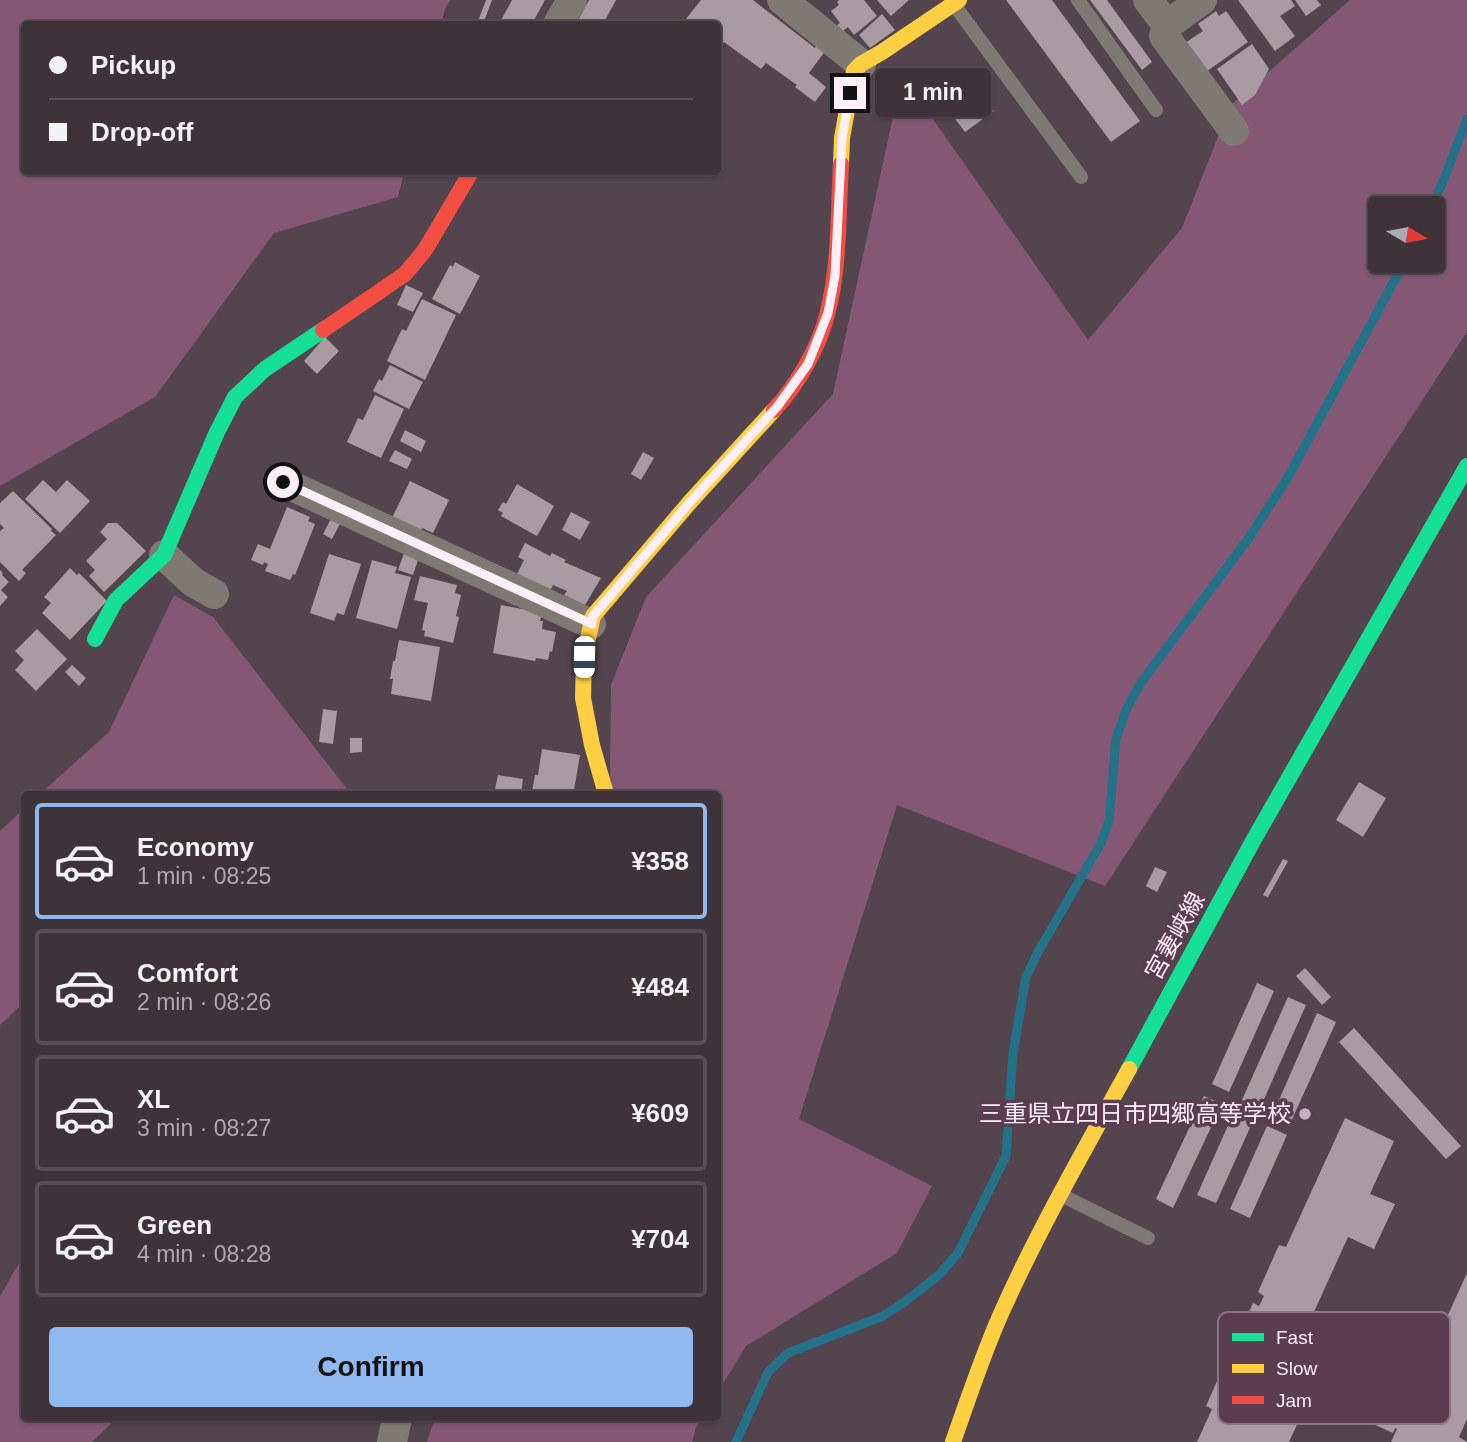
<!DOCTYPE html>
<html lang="en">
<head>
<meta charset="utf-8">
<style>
  :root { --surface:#3f333a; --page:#4a3f45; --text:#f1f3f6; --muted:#adaaaf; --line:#584e54; --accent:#90b9f0 }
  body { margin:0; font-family:Helvetica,"Noto Sans JP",sans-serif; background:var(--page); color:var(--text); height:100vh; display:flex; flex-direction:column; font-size:26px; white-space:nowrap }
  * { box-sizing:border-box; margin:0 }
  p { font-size:23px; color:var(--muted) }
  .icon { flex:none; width:38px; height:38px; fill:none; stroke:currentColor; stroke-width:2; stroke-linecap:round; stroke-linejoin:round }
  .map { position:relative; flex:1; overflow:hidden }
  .details { position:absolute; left:21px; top:791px; width:700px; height:630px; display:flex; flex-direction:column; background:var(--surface); border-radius:7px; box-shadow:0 2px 5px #0004,0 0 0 2px var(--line) }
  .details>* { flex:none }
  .hud { position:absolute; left:21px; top:21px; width:700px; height:154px; border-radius:7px; box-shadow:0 2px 5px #0004,0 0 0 2px var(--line); display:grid; align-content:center; height:154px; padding:0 28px; background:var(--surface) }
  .needle { width:46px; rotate:100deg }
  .controls { position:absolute; left:1368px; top:196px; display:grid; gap:14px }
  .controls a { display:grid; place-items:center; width:77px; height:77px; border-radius:7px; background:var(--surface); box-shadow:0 2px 5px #0004,0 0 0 2px var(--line); font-size:35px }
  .end { position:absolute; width:32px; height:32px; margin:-16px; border:9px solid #feeef7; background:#111; box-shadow:0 0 0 4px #111 }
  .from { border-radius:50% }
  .bubble { position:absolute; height:49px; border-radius:7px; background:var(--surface); box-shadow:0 2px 5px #0004,0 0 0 2px var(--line); font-size:23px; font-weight:800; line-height:49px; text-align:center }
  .car { position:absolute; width:21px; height:42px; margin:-21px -10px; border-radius:9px; box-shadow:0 0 5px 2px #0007; background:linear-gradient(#fff 24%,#345 0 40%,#fff 0 76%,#345 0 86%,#fff 0) }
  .hud b { display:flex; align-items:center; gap:24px; height:66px; font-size:26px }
  .hud b+b { border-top:2px solid var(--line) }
  .hud i { width:18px; height:18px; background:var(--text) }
  ul { padding:12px 0 0; list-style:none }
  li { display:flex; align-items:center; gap:21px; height:116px; margin:0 14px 10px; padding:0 14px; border:4px solid var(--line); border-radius:7px }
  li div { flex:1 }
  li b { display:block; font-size:26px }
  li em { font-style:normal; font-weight:800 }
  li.current { border-color:var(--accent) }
  li>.icon { width:63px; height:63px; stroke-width:1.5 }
  .action { display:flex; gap:14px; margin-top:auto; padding:14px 28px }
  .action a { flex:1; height:80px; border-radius:7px; background:var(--accent); color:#111; font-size:28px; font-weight:800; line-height:80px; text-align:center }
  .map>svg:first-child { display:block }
  .green { fill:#845875; fill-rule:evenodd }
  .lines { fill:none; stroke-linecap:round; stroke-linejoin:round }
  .stream { stroke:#23728a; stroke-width:9 }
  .building { fill:#aa9ba2 }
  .lane { stroke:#7e7972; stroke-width:14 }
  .street { stroke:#7e7972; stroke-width:30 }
  .fast { stroke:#16e098; stroke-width:16 }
  .slow { stroke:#ffcf43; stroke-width:16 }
  .jam { stroke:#f24e42; stroke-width:16 }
  .route { stroke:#feeef7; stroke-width:9 }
  .poi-dot { fill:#c2b2bc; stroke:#5b3d50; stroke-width:2.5 }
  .labels { text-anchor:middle; stroke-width:7; stroke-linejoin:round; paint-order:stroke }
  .street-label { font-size:24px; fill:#feeef7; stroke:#5b3d50 }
  .poi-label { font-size:24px; fill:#feeef7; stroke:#5b3d50; text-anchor:end }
  .key { fill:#5b3d50; stroke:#8c7282; stroke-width:2 }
  .key-label { font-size:19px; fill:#feeef7 }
</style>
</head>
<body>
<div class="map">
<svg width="1467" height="1442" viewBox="0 0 1467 1442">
  <rect width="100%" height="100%" fill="#54444e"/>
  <path class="green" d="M 0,0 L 450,0 L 445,9 L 441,24 L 24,24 L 24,172 L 404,172 L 398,197 L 274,233 L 155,397 L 0,486 Z
    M 1350,0 L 1467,0 L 1467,332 L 1105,886 L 897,805 L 799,1119 L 932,1186 L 897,1253 L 746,1346 L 718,1392 L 718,794 L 613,794 L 610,786 L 611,685 L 646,597 L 833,394 L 902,75 L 1088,340 L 1182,228 L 1230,106 ZM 1381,208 L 1433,208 L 1433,261 L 1381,261 Z
    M 174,595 L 213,617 L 351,794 L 40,794 L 109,732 Z
    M 24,809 L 24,1006 L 18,1008 L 0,1025 L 0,831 Z
    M 24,1255 L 24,1418 L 117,1418 L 92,1442 L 0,1442 L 0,1296 Z
    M 435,1418 L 702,1418 L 696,1427 L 692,1442 L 427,1442 Z"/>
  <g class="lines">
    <path class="stream" d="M 1431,208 L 1444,179 L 1467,119
      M 736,1442 L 768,1372 L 788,1353 L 883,1316 L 906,1301 L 940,1274 L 958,1253 L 1006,1156 L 1013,1053 L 1026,977 L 1038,952 L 1101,843 L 1109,821 L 1116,739 L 1126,710 L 1140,684 L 1248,539 L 1287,479 L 1405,261"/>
  </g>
  <path class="building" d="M 486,0 L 492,0 L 483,24 L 477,24 Z
    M 512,0 L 545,0 L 532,24 L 499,24 Z
    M 589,0 L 616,0 L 603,24 L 576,24 Z
    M 701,0 L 753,0 L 815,48 L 818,44 L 826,50 L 809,73 L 826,87 L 815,102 L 795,87 L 797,85 L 766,63 L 761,69 L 724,42 L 718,49 L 718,24 L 682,24 Z
    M 839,0 L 864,0 L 877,16 L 854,35 L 848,27 L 843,31 L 837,25 L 840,23 L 831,11 L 839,5 L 837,2 Z
    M 877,0 L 909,0 L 891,16 Z
    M 1006,0 L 1052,0 L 1140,121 L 1111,142 Z
    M 1090,0 L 1107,0 L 1152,62 L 1142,70 Z
    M 1238,0 L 1291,0 L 1295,6 L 1280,16 L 1295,36 L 1275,51 Z
    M 1295,0 L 1317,0 L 1321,5 L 1306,16 Z
    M 1216,11 L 1219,16 L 1226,11 L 1248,42 L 1206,72 L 1185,43 L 1203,31 L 1198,24 Z
    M 882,14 L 895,30 L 870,48 L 859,35 Z
    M 1252,44 L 1269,69 L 1255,95 L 1242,105 L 1217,69 Z
    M 965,72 L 994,111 L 965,132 L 936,93 Z
    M 455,262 L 480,276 L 460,314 L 432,299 L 450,265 L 453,267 Z
    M 406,285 L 423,293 L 413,312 L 397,305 Z
    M 422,299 L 456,315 L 425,380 L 387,361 L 402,329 L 406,331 Z
    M 325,337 L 339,351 L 317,374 L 304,361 Z
    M 390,365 L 423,382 L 409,409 L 373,391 L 379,379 L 382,381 Z
    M 375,395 L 404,409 L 381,458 L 347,442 L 358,418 L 363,420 Z
    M 405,430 L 426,441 L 421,452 L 400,441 Z
    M 395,450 L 412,459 L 407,469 L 389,461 Z
    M 643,452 L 654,458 L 641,480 L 631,474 Z
    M 43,480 L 56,492 L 67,480 L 90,501 L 60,533 L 25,499 Z
    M 410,481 L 449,500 L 433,533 L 422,528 L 421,532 L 392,518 Z
    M 517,484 L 554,506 L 537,536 L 501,516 L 503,513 L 498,510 L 503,502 L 506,504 Z
    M 13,491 L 52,529 L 51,531 L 56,535 L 22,570 L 26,573 L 19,581 L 0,562 L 0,531 L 4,528 L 0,524 L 0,503 Z
    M 287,507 L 310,517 L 308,521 L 315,524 L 295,575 L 293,574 L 290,580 L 265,571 L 268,564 L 264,562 L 263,565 L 251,560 L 258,544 L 270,549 Z
    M 571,512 L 590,522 L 580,540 L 562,530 Z
    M 333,515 L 342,520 L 332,539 L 323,534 Z
    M 108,523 L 117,523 L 146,551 L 104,592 L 89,576 L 95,570 L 86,561 L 107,539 L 100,532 Z
    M 525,543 L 550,556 L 552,553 L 566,560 L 564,562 L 601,578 L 585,605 L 564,595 L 567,591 L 553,585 L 550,591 L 517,574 L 524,560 L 518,557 Z
    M 404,553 L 419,557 L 413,575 L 398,570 Z
    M 329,554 L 361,564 L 344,615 L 337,613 L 334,621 L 310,613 Z
    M 372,560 L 397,567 L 395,573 L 411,577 L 397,629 L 356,618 Z
    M 70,568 L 77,575 L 79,573 L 107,601 L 70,640 L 42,613 L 51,603 L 44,597 Z
    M 0,570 L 3,573 L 2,575 L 9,582 L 1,590 L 8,597 L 0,606 Z
    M 420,576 L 457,585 L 455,593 L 461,595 L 456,616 L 459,617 L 453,643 L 424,636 L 425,631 L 422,630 L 428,603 L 414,600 Z
    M 501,605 L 542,613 L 540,621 L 543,621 L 542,629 L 556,632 L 552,652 L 550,651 L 548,660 L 536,658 L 535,661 L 493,653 Z
    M 37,629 L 67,659 L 36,691 L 15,670 L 24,660 L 15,651 Z
    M 399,640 L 440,647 L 431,701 L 391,694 L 393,679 L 390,679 L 393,661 L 395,661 Z
    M 72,665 L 86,678 L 79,686 L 65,672 Z
    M 323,709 L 337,711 L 333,744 L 319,742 Z
    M 350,738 L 362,738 L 362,752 L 350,753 Z
    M 542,749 L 580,755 L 574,790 L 591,793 L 591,794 L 536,794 L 536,793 L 532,792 L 535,775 L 538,775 Z
    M 498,775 L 523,779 L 521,794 L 494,794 Z
    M 1359,782 L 1386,798 L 1363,837 L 1336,820 Z
    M 1283,859 L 1288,861 L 1268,897 L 1263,895 Z
    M 1155,867 L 1167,872 L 1157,892 L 1146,886 Z
    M 1305,968 L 1331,997 L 1322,1005 L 1296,976 Z
    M 1257,983 L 1274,991 L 1229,1092 L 1212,1084 Z
    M 1288,997 L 1306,1005 L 1260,1108 L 1242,1100 Z
    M 1317,1013 L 1336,1022 L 1290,1124 L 1272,1116 Z
    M 1354,1028 L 1461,1146 L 1446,1159 L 1339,1042 Z
    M 1204,1096 L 1222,1104 L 1173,1208 L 1156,1199 Z
    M 1234,1112 L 1253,1121 L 1216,1203 L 1197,1195 Z
    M 1345,1118 L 1394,1141 L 1370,1194 L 1395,1204 L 1374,1249 L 1348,1237 L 1294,1356 L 1322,1369 L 1320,1375 L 1325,1377 L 1327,1373 L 1404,1408 L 1401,1413 L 1403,1414 L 1467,1273 L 1467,1419 L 1459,1437 L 1467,1442 L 1391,1442 L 1397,1429 L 1395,1428 L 1393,1433 L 1316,1398 L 1318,1393 L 1313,1390 L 1289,1442 L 1197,1442 L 1212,1409 L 1206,1406 L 1222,1370 L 1228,1373 L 1236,1356 L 1230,1354 L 1253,1303 L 1259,1306 L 1264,1296 L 1258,1292 L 1279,1245 L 1286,1247 Z
    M 1267,1126 L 1287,1135 L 1250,1218 L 1230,1209 Z"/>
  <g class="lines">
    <path class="lane" d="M 1078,0 L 1156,110
      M 955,6 L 1081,177
      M 1061,1195 L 1148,1238"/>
    <path class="street" d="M 782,0 L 861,64
      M 1148,0 L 1167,25
      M 1202,0 L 1167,25 L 1164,36 L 1234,131
      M 558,24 L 572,0
      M 283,482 L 591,624
      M 164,555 L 193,582 L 214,594
      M 392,1442 L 397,1418"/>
    <path class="fast" d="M 95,639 L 116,600 L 164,555 L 217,432 L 235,397 L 265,369 L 323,330
      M 1129,1069 L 1253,841 L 1467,466"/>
    <path class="slow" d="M 841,164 L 842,138 L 854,71 L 861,64 L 882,52 L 959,0
      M 606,794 L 592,745 L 583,698 L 584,657 L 593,616 L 690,502 L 774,410
      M 953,1442 C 969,1397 984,1350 1004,1307 C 1041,1225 1086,1147 1129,1069"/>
    <path class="jam" d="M 323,330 L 405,274 L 425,250 L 471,172
      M 774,410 C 798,384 820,346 828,311 C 840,263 838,212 841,164"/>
  </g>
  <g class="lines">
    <path class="route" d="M 283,482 L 592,624 L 593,616 L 690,502 L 777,407 L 808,364 L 828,313 L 835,276 L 842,138 L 850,93"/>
  </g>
  <circle class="poi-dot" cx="1305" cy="1114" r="7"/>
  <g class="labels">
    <g class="street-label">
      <text transform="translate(1175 936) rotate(-61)" y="8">宮妻峡線</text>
    </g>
    <g class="poi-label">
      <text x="1291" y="1122">三重県立四日市四郷高等学校</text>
    </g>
  </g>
  <rect x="1218" y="1312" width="232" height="112" rx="10" class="key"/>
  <rect x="1232" y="1333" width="32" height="8" fill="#16e098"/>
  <rect x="1232" y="1364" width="32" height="9" fill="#ffcf43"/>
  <rect x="1232" y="1396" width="32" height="8" fill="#f24e42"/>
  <g class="key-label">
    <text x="1276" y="1344">Fast</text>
    <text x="1276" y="1375">Slow</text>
    <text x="1276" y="1407">Jam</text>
  </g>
</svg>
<div class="controls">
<a><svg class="needle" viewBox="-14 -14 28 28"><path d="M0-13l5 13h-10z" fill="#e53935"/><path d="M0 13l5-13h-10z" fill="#adaaaf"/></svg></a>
</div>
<i class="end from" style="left:283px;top:482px"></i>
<i class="end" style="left:850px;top:93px"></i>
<div class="bubble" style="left:875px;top:68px;width:116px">1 min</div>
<i class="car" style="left:584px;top:657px;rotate:181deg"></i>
<div class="hud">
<b><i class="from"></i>Pickup</b>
<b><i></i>Drop-off</b>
</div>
<section class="details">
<ul>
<li class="current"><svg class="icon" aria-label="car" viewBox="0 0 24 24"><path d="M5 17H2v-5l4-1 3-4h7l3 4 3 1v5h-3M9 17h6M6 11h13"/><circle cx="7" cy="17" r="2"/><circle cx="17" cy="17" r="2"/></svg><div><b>Economy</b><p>1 min · 08:25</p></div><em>¥358</em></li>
<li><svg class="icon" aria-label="car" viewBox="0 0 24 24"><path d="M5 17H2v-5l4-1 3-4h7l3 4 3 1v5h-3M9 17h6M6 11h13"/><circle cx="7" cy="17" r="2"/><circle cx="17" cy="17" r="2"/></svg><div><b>Comfort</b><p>2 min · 08:26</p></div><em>¥484</em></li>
<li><svg class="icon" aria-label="car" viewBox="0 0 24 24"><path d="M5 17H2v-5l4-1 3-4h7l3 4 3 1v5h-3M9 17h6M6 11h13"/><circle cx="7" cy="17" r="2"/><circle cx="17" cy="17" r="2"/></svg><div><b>XL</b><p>3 min · 08:27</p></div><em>¥609</em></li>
<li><svg class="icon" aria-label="car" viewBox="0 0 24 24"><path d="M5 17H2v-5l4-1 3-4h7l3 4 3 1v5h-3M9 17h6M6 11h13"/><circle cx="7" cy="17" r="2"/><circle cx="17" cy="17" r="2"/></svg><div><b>Green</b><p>4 min · 08:28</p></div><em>¥704</em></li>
</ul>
<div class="action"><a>Confirm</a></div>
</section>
</div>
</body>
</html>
